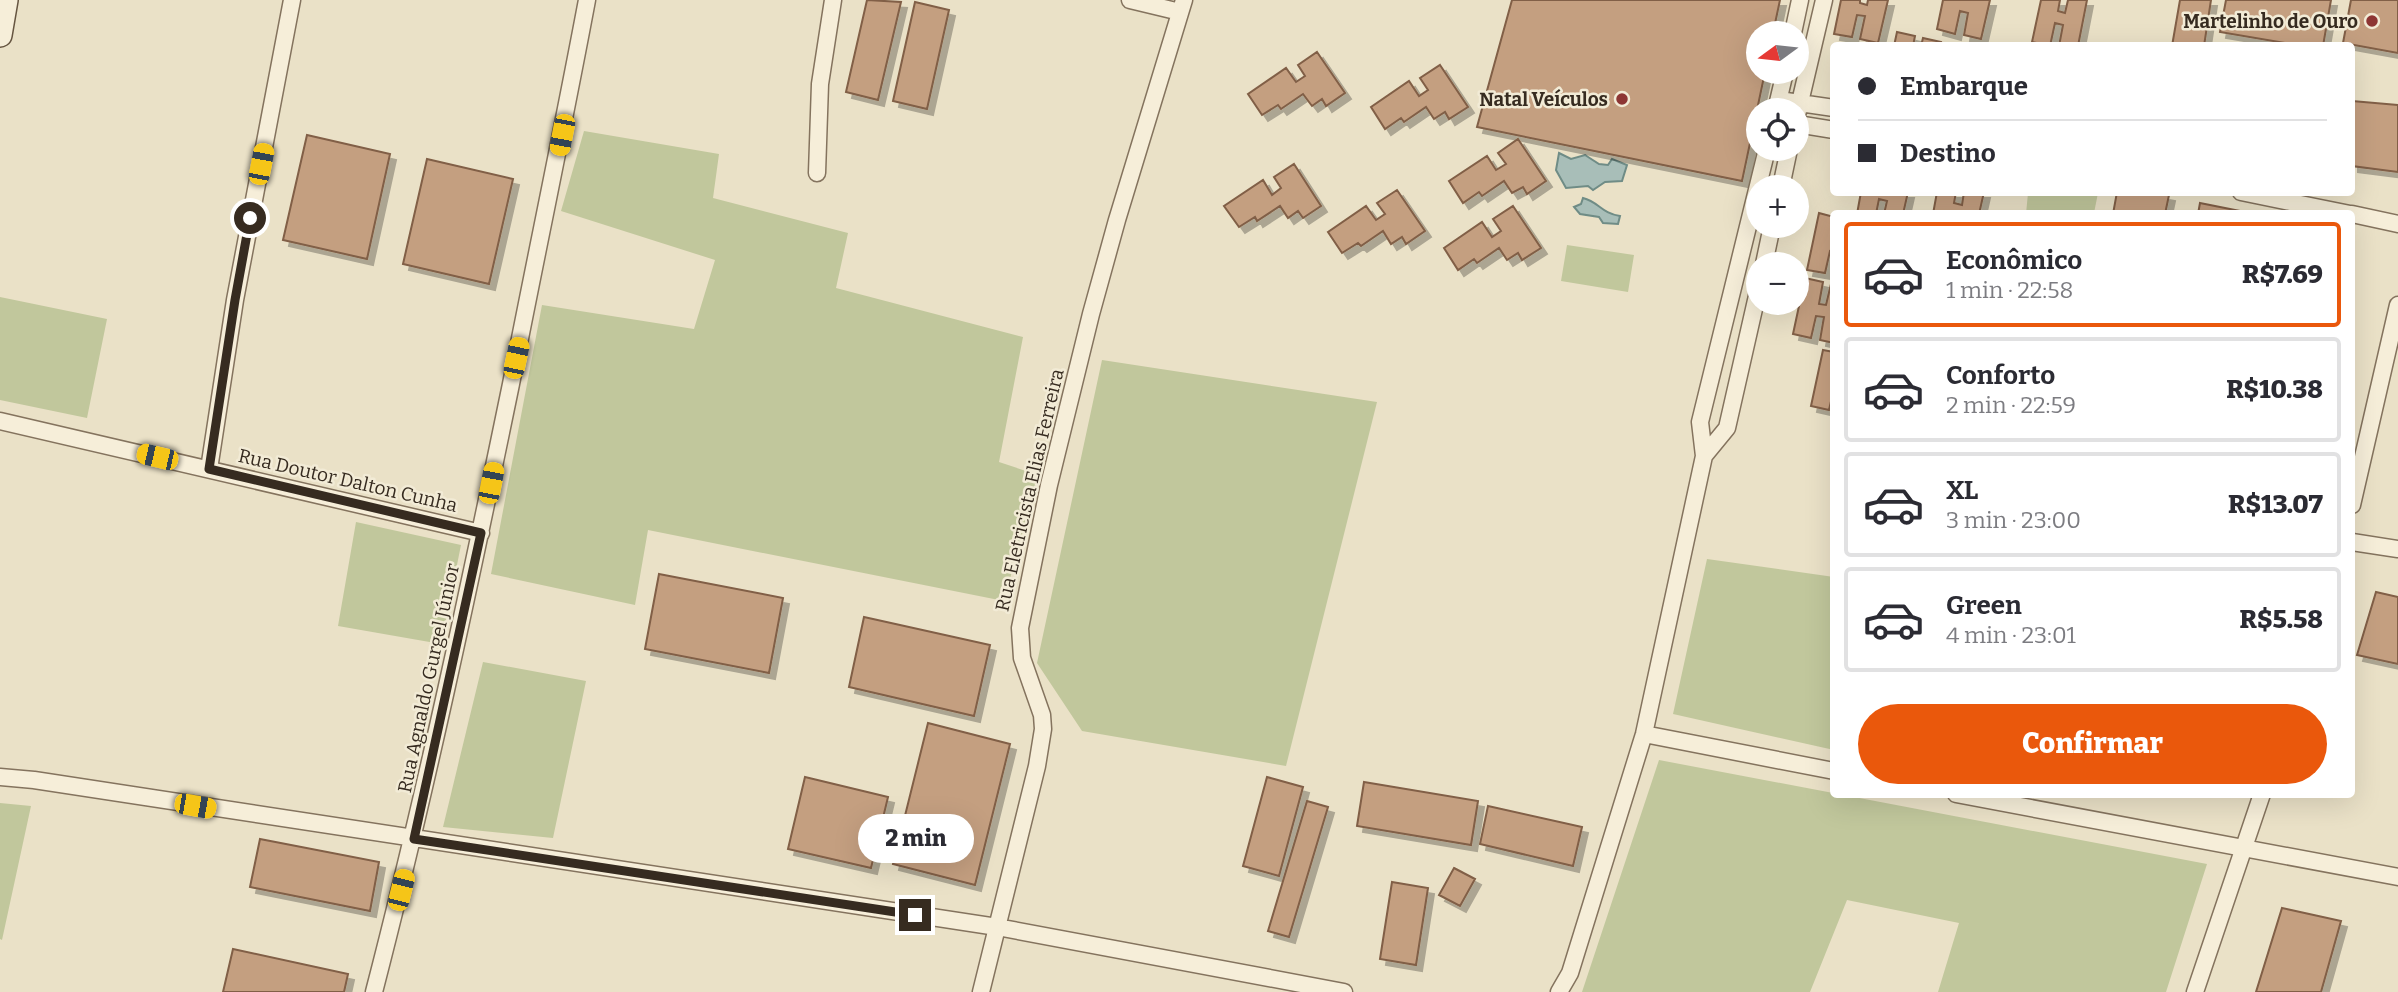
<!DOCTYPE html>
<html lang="pt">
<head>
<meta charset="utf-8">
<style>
  :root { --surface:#fff; --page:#f7f7f7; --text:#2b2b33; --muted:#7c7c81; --line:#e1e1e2; --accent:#ea580c }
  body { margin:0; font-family:Bitter,serif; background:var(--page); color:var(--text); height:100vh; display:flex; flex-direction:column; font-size:26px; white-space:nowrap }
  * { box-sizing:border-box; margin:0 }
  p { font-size:23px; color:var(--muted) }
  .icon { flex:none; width:38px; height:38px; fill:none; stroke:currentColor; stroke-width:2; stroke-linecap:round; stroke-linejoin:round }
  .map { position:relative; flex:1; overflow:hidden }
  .panel { position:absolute; left:1830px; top:210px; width:525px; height:588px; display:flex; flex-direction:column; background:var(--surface); border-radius:7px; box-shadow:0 7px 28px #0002 }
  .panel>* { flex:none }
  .guide { position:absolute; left:1830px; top:42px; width:525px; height:154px; border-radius:7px; box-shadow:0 7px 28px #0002; display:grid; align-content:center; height:154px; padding:0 28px; background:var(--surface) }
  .needle { width:46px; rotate:255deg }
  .fabs { position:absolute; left:1746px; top:21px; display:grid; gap:14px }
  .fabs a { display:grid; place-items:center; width:63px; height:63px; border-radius:50%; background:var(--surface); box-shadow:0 7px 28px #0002; font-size:35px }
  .end { position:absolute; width:32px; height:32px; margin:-16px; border:9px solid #362b20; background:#fff; box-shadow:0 0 0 4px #fff }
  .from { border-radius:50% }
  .bubble { position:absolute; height:49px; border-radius:24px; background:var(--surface); box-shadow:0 7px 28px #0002; font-size:23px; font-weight:800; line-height:49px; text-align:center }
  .car { position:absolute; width:21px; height:42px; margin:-21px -10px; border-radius:9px; box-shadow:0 0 5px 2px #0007; background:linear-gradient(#f5c518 24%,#345 0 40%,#f5c518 0 76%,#345 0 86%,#f5c518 0) }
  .guide b { display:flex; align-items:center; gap:24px; height:66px; font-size:26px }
  .guide b+b { border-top:2px solid var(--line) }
  .guide i { width:18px; height:18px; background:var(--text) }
  ul { padding:12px 0 0; list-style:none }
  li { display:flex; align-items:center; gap:21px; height:105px; margin:0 14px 10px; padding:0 14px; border:4px solid var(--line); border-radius:7px }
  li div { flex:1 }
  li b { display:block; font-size:26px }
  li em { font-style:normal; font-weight:800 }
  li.current { border-color:var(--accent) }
  li>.icon { width:63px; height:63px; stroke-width:1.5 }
  .primary-button { display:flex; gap:14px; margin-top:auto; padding:14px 28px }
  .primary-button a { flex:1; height:80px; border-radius:42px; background:var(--accent); color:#fff; font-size:28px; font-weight:800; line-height:80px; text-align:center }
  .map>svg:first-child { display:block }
  .green { fill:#c1c79c }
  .water { fill:#a8beb8; stroke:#6f8c86; stroke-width:2 }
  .building { fill:#c49f80; stroke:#815f46; stroke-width:2; filter:url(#shadow) }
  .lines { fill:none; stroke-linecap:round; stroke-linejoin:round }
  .minor-casing { stroke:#84735e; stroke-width:19 }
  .secondary-casing { stroke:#665541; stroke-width:26 }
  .minor { stroke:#f6eed9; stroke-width:16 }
  .secondary { stroke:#f6eed9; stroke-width:23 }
  .route { stroke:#362b20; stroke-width:9 }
  .poi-dot { fill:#8d3634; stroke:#f2ebd6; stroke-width:2.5 }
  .labels { text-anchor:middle; stroke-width:5; stroke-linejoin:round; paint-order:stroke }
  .poi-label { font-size:19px; font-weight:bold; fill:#362b20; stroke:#f2ebd6; text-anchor:end }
  .street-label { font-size:19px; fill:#362b20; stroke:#f2ebd6 }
</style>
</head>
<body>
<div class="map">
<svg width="2398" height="992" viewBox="0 0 2398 992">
  <defs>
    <filter id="shadow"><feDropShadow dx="6" dy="6" stdDeviation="0" flood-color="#0004"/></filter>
  </defs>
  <rect width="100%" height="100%" fill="#eae1c7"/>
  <path class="green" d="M 584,131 L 719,154 L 713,198 L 848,233 L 836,288 L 1023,337 L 999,462 L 1038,475 L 1004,601 L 648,530 L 635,605 L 491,574 L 542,305 L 694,329 L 715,260 L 561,211 Z
    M 2028,193 L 2028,192 L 2098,193 L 2094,213 L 2026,214 Z
    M 1567,245 L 1634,255 L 1628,292 L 1561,281 Z
    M 0,297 L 107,319 L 87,418 L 0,400 Z
    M 1102,360 L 1377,402 L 1286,766 L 1082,731 L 1037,663 Z
    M 356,522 L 461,545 L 441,644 L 338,626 Z
    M 1707,559 L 1834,577 L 1834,750 L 1673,714 Z
    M 483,662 L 586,681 L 553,838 L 443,827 Z
    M 1659,760 L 2207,864 L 2166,992 L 1938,992 L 1959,923 L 1847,900 L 1810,992 L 1582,992 Z
    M 0,803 L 31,806 L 2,940 L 0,939 Z"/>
  <path class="water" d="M 1559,153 L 1571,159 L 1585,155 L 1599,164 L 1608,165 L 1612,159 L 1627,165 L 1622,181 L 1605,182 L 1593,190 L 1588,186 L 1566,188 L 1556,170 Z
    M 1583,198 C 1599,202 1601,213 1620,216 L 1618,224 L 1603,223 L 1599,217 L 1580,214 L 1574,207 L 1581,204 Z"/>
  <path class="building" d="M 867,0 L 901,2 L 878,100 L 846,92 Z
    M 1512,0 L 1780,0 L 1773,33 L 1759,33 L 1759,72 L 1765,72 L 1742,181 L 1477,127 Z
    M 1841,0 L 1860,0 L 1860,3 L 1867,5 L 1868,0 L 1888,0 L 1878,43 L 1860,39 L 1865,16 L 1857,15 L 1852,37 L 1834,34 Z
    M 1943,0 L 1990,0 L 1981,39 L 1964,35 L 1968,13 L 1960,11 L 1955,34 L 1937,29 Z
    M 2041,0 L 2060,0 L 2058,11 L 2065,13 L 2068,0 L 2087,0 L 2078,46 L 2059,46 L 2063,25 L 2055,23 L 2050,46 L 2032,42 Z
    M 2180,0 L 2211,0 L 2204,46 L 2172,46 Z
    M 2226,0 L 2331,0 L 2323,46 L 2302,46 L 2220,32 Z
    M 2351,0 L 2398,0 L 2398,53 L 2343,43 Z
    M 915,2 L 949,10 L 927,109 L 893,101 Z
    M 1897,32 L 1915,36 L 1913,46 L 1894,46 Z
    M 1923,38 L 1941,42 L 1940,46 L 1921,46 Z
    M 1317,52 L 1345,93 L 1326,106 L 1322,99 L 1312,106 L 1303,94 L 1281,109 L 1278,105 L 1262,115 L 1248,94 L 1286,68 L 1296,82 L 1305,76 L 1298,65 Z
    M 1440,65 L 1468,107 L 1449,119 L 1445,112 L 1434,119 L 1426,107 L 1404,122 L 1401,118 L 1385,129 L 1371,107 L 1409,81 L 1419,96 L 1428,90 L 1420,78 Z
    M 2352,101 L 2398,105 L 2398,172 L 2352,166 Z
    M 307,135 L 390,154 L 367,259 L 283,240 Z
    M 1518,139 L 1546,181 L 1527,194 L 1523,187 L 1512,193 L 1504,181 L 1482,196 L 1479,192 L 1463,203 L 1449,181 L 1487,156 L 1496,170 L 1506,164 L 1498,153 Z
    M 427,159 L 513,179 L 489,284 L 403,264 Z
    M 1294,164 L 1321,206 L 1303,218 L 1298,211 L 1288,218 L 1280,206 L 1257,221 L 1255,217 L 1239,227 L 1224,206 L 1263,180 L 1272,195 L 1281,188 L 1274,177 Z
    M 1397,190 L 1425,231 L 1406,244 L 1402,237 L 1391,244 L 1383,231 L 1361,246 L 1358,243 L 1342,253 L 1328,232 L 1366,206 L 1376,220 L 1385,214 L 1377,203 Z
    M 1861,192 L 1908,192 L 1903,214 L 1884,214 L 1887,201 L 1879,199 L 1876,214 L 1857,214 Z
    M 1937,192 L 1956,192 L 1954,203 L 1962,205 L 1964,192 L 1984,192 L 1979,214 L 1933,214 Z
    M 2117,192 L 2152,192 L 2169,195 L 2165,214 L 2113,214 Z
    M 2200,203 L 2245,212 L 2244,214 L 2198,214 Z
    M 1513,206 L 1541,248 L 1522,260 L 1518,253 L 1507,260 L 1499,248 L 1477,263 L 1474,259 L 1458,270 L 1444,248 L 1482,222 L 1492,237 L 1501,231 L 1493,219 Z
    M 1819,213 L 1834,217 L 1834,252 L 1830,251 L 1825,273 L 1807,270 Z
    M 1805,278 L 1823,282 L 1819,304 L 1826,305 L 1831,284 L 1834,285 L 1834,343 L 1820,340 L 1824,317 L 1816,316 L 1811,338 L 1793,334 Z
    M 1823,350 L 1834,352 L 1834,388 L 1829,410 L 1811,406 Z
    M 659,574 L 783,598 L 769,673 L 645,649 Z
    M 2376,592 L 2398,597 L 2398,664 L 2357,655 Z
    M 864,617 L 990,645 L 974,716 L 849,687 Z
    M 928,723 L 1010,744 L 975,885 L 893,864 Z
    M 805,777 L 888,797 L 871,868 L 788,849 Z
    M 1267,777 L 1303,787 L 1279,876 L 1243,866 Z
    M 1364,782 L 1478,801 L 1471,845 L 1357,826 Z
    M 1307,801 L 1328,807 L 1289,937 L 1268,931 Z
    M 1488,806 L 1582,827 L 1573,866 L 1480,844 Z
    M 260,839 L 379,862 L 370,911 L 250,887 Z
    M 1454,868 L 1475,879 L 1460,906 L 1439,895 Z
    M 1392,882 L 1428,888 L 1416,965 L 1380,959 Z
    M 2282,908 L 2341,921 L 2321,992 L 2256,992 Z
    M 233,949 L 348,974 L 344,992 L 223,992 Z"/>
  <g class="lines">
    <defs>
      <path id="minor" d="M 1130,0 L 1180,12
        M 1793,33 L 1800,0
        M 1779,100 L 1834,108
        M 1776,110 L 1785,72
        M 1797,115 L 1824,0
        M 1797,124 L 1834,130
        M 817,173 L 820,84 L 833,0
        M 1781,187 L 1789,149
        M 2241,192 L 2350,214
        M 2352,214 L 2398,224
        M 1764,264 L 1772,226
        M 0,421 L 481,533
        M 1704,456 L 1727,428 L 1759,287
        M 209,469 L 235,300 L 292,0
        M 2352,505 L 2398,305
        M 2352,542 L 2398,549
        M 1644,734 L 1834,771
        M 0,777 L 34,780 L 997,927 L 1344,992
        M 1956,794 L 2398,877
        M 374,992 C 426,791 469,588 511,384 C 536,256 563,128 587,0
        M 981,992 L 1037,766 L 1043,729 L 1042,715 L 1022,658 L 1020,628 L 1049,485 L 1091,314 L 1117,220 L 1184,0
        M 1559,992 L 1570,973 L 1644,734 L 1704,456 L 1700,422 L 1767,149
        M 2195,992 L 2262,794"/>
      <path id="secondary" d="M 0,35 L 6,0"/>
    </defs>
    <use href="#minor" class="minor-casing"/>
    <use href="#secondary" class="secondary-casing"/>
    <use href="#minor" class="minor"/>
    <use href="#secondary" class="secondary"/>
  </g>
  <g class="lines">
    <path class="route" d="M 250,218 L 235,300 L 209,469 L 481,533 L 414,839 L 915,915"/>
  </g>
  <g class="poi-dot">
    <circle cx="2372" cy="21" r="7"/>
    <circle cx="1622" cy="99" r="7"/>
  </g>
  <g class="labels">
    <g class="poi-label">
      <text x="2358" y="28">Martelinho de Ouro</text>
      <text x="1608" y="106">Natal Veículos</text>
    </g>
    <g class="street-label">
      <text transform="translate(348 480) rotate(13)" y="7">Rua Doutor Dalton Cunha</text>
      <text transform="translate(1029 490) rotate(-77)" y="7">Rua Eletricista Elias Ferreira</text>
      <text transform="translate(428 678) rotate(-78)" y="7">Rua Agnaldo Gurgel Júnior</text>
    </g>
  </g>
</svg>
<div class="fabs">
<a><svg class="needle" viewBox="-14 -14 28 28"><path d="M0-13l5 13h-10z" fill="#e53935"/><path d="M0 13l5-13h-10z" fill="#7c7c81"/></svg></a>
<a><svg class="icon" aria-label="locate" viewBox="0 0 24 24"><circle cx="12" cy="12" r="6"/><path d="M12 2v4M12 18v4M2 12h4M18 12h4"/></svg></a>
<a>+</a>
<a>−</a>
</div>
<i class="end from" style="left:250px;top:218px"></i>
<i class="end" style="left:915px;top:915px"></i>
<div class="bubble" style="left:858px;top:814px;width:116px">2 min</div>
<i class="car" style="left:562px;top:135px;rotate:191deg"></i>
<i class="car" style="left:261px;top:164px;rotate:11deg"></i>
<i class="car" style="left:516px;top:358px;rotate:12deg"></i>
<i class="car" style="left:157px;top:457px;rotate:283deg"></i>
<i class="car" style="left:491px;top:483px;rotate:11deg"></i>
<i class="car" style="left:195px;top:806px;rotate:100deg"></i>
<i class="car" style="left:401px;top:890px;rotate:14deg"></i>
<div class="guide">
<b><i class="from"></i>Embarque</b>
<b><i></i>Destino</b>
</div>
<section class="panel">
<ul>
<li class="current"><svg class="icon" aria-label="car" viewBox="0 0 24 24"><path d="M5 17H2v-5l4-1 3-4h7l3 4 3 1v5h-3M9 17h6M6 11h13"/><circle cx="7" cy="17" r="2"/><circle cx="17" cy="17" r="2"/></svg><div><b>Econômico</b><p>1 min · 22:58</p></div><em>R$7.69</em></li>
<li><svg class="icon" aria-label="car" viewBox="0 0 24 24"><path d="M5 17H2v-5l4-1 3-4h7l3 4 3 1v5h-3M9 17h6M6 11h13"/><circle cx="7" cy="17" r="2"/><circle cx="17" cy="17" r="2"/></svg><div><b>Conforto</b><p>2 min · 22:59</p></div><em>R$10.38</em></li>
<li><svg class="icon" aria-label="car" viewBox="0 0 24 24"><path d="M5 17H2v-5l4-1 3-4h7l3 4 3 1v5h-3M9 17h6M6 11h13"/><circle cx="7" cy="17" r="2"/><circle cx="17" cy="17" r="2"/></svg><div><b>XL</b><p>3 min · 23:00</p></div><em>R$13.07</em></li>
<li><svg class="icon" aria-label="car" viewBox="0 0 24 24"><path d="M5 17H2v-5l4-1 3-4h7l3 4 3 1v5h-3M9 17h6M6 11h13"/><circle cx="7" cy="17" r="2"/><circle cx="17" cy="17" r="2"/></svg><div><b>Green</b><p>4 min · 23:01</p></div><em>R$5.58</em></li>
</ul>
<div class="primary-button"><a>Confirmar</a></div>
</section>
</div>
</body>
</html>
